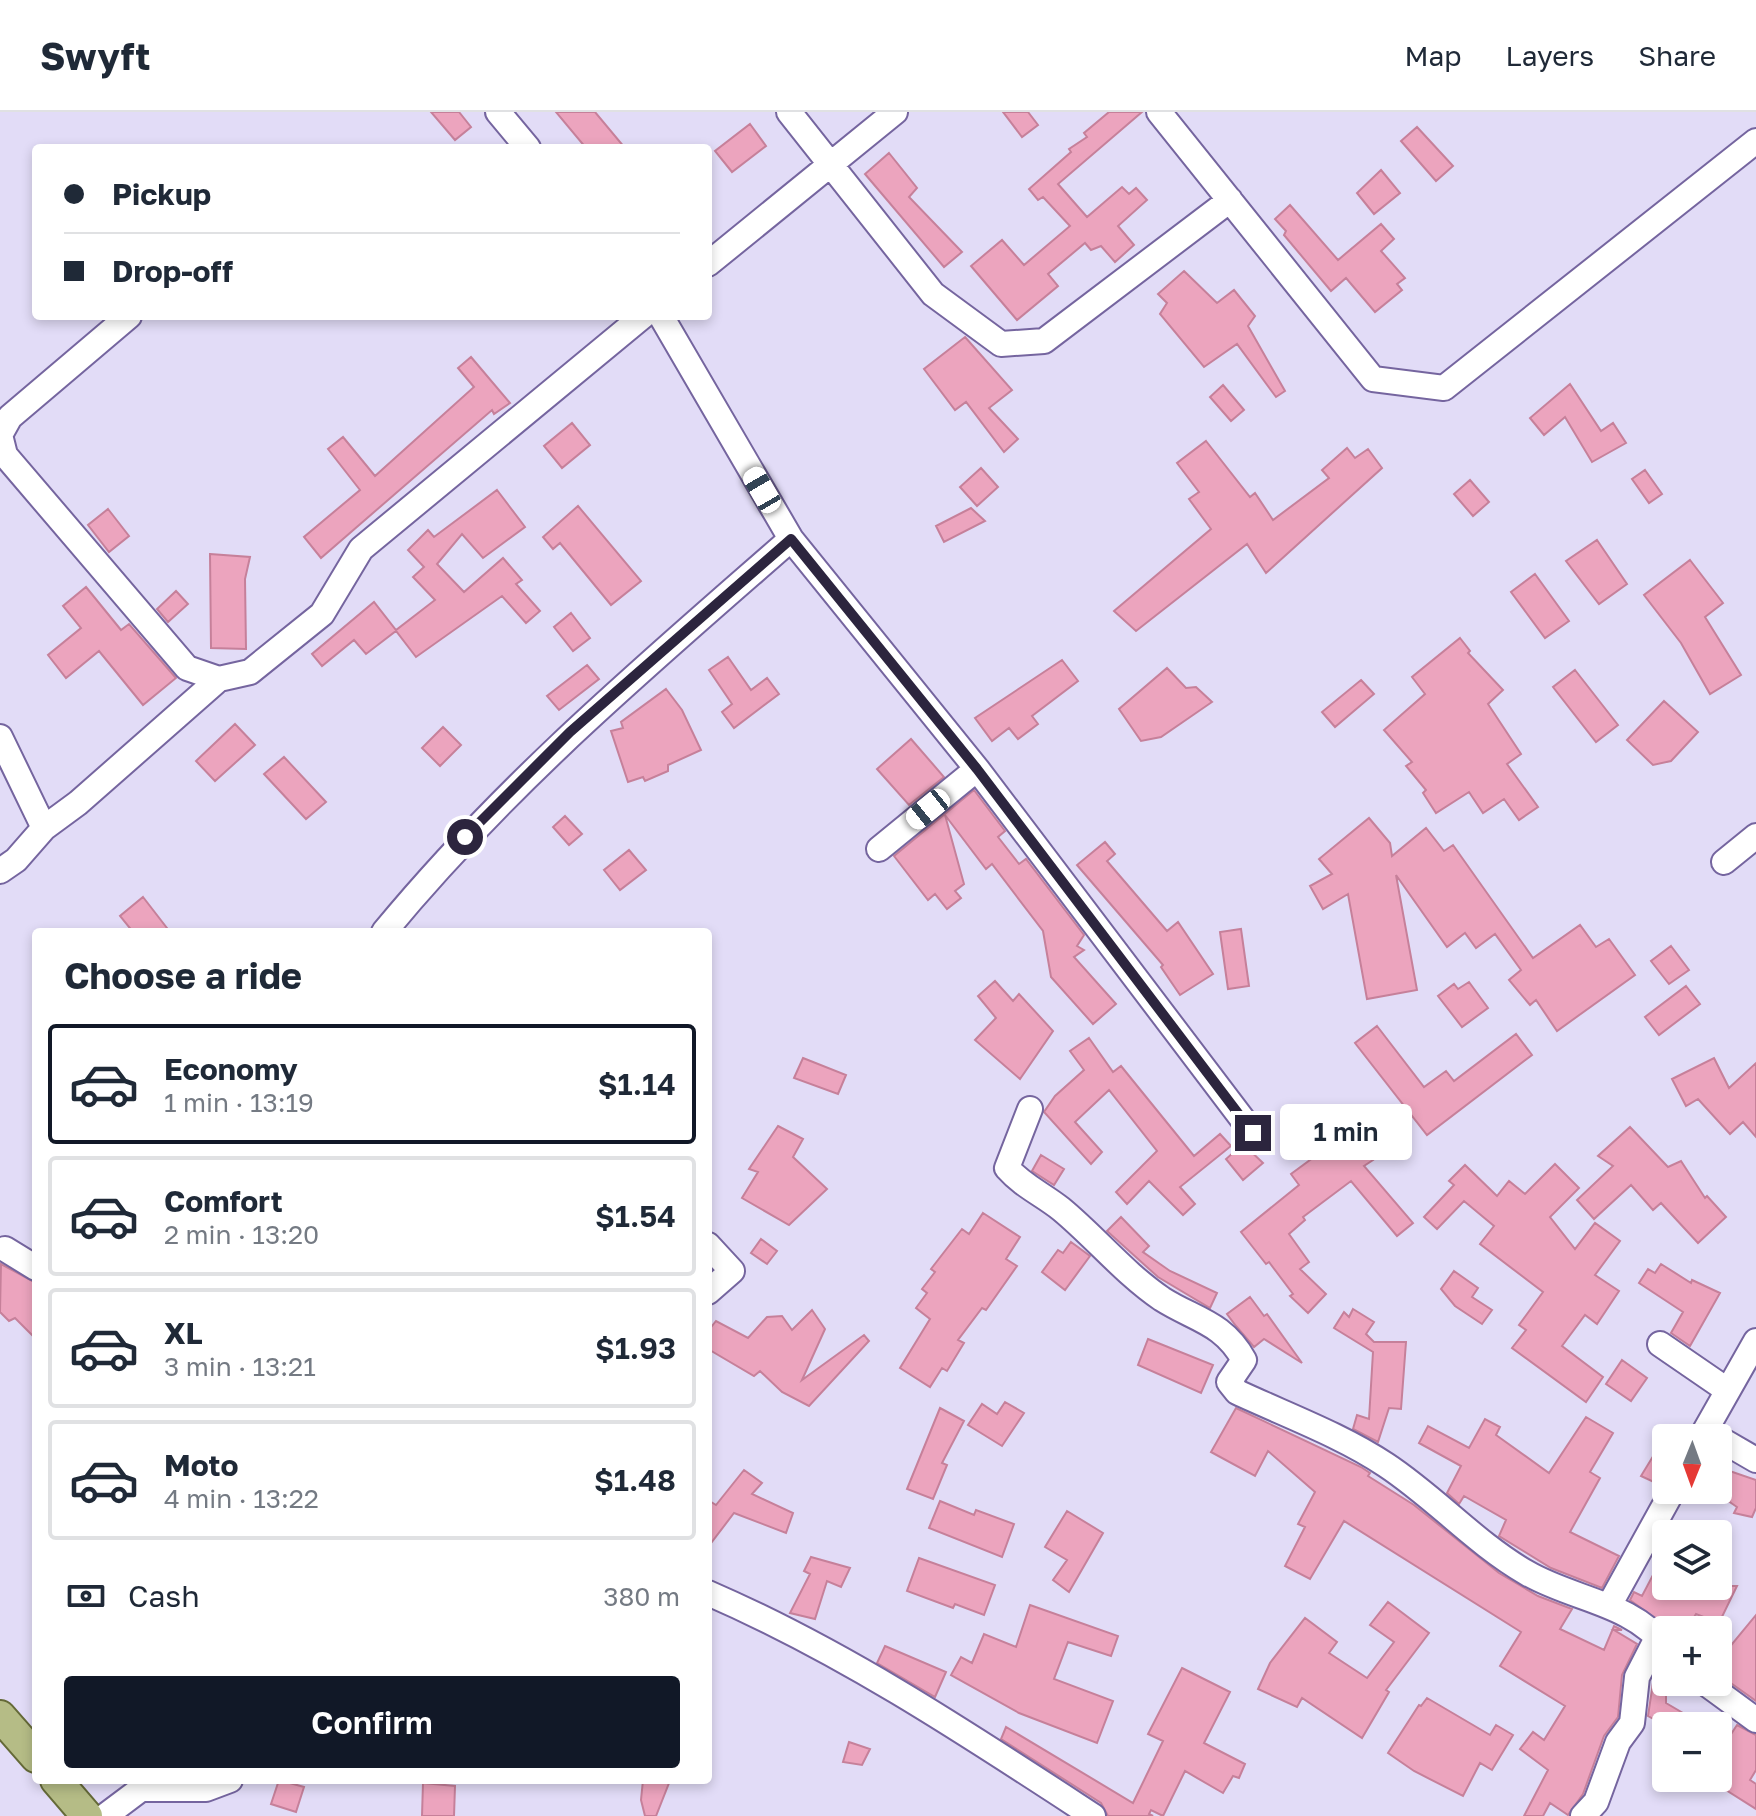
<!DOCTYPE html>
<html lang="en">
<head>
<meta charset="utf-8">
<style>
  :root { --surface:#fff; --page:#f2f2f3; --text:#1f2937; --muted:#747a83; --line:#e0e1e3; --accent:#111827 }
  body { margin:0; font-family:"Golos Text",sans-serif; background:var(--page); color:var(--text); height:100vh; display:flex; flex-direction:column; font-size:30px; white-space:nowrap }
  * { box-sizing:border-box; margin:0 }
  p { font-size:26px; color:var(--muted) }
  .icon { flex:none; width:44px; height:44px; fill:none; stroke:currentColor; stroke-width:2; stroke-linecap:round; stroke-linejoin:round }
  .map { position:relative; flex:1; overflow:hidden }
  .drawer { position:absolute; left:32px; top:816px; width:680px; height:856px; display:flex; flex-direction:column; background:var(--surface); border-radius:8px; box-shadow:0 4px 12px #0003 }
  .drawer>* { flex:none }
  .banner { position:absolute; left:32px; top:32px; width:680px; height:176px; border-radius:8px; box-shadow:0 4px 12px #0003; display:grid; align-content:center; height:176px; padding:0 32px; background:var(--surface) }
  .needle { width:52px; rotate:181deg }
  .buttons { position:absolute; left:1652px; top:1312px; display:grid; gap:16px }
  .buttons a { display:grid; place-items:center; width:80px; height:80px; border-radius:8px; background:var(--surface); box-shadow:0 4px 12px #0003; font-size:40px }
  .end { position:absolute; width:36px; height:36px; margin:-18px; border:10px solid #2c253e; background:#fff; box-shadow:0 0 0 4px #fff }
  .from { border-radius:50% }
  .bubble { position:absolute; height:56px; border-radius:8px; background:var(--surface); box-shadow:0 4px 12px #0003; font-size:26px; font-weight:600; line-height:56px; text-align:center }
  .car { position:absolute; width:24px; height:48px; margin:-24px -12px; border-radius:10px; box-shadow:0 0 6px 2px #0007; background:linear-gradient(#fff 24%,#345 0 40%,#fff 0 76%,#345 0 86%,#fff 0) }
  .banner b { display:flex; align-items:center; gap:28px; height:76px; font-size:30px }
  .banner b+b { border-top:2px solid var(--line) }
  .banner i { width:20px; height:20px; background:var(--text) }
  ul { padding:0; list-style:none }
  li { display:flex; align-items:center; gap:24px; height:120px; margin:0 16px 12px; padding:0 16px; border:4px solid var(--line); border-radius:8px }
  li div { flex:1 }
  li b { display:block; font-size:30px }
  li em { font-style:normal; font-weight:600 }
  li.on { border-color:var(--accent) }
  li>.icon { width:72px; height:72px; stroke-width:1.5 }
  h2 { padding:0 32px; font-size:36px; line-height:96px }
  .pay { display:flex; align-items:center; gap:20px; height:88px; padding:0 32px; font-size:30px }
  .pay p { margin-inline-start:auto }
  .primary-button { display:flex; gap:16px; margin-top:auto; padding:16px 32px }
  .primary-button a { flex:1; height:92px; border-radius:8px; background:var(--accent); color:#fff; font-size:32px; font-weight:600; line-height:92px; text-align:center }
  header { display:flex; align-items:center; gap:48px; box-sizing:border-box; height:112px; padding:0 40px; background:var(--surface); border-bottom:2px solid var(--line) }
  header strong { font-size:38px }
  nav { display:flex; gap:44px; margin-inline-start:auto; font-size:28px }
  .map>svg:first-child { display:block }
  .building { fill:#eca4be; stroke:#c6809a; stroke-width:2 }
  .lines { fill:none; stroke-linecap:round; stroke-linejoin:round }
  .minor-casing { stroke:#75659f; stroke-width:28 }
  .major-casing { stroke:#656a38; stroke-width:34 }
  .minor { stroke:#fff; stroke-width:24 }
  .major { stroke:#b5bc86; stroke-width:30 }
  .route { stroke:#2c253e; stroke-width:10 }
</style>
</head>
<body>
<header>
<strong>Swyft</strong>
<nav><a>Map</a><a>Layers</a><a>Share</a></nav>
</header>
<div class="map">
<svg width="1756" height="1704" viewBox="0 0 1756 1704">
  <rect width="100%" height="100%" fill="#e2dcf7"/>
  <path class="building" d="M 431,0 L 459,0 L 471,15 L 455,28 Z
    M 556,0 L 595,0 L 625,36 L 586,36 Z
    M 1003,0 L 1028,0 L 1038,13 L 1022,25 Z
    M 1109,0 L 1142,0 L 1058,72 L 1087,105 L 1122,75 L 1129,82 L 1136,76 L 1147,88 L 1118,114 L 1134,133 L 1115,150 L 1101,134 L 1091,138 L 1085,131 L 1048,162 L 1058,174 L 1017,208 L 971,154 L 1002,128 L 1024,153 L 1070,114 L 1043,85 L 1038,88 L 1029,77 L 1071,40 L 1069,37 L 1087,25 L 1084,21 Z
    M 750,12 L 766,34 L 732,60 L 715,39 Z
    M 1417,15 L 1453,54 L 1436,69 L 1401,29 Z
    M 889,41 L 917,76 L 909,85 L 962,140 L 944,155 L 865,62 Z
    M 1381,58 L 1400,81 L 1374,102 L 1357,81 Z
    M 1290,93 L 1338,148 L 1381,112 L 1394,127 L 1381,139 L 1405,166 L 1397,172 L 1402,178 L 1375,200 L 1346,166 L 1331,179 L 1284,123 L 1286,119 L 1275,107 Z
    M 1184,159 L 1217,191 L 1234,178 L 1255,204 L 1248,214 L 1285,279 L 1276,285 L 1237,232 L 1204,255 L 1160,202 L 1167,191 L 1158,182 Z
    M 965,225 L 1012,278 L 989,296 L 1018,327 L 1004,340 L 966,290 L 955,298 L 924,257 Z
    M 471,245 L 510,291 L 494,302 L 492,298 L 321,446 L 304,425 L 360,378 L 328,337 L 343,325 L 375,364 L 474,275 L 458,256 Z
    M 1570,272 L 1601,319 L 1613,311 L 1626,331 L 1592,350 L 1565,305 L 1544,323 L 1530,306 Z
    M 1223,273 L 1244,298 L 1231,309 L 1210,285 Z
    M 572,311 L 590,333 L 562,356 L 544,334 Z
    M 1206,329 L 1250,385 L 1255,381 L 1273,408 L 1329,366 L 1322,358 L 1347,336 L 1355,346 L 1368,337 L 1382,356 L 1266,461 L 1247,432 L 1136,519 L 1114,499 L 1211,417 L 1189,387 L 1199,380 L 1177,351 Z
    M 981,356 L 998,375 L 977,394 L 960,375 Z
    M 1645,358 L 1662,382 L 1649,391 L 1632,367 Z
    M 1470,368 L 1489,390 L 1473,404 L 1454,382 Z
    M 497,378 L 525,415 L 483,446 L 462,422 L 437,452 L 464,480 L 503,446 L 522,468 L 516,472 L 540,499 L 526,511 L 502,484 L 416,545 L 396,519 L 366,542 L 354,528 L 322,554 L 312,542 L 374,490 L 396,518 L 435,488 L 413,465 L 424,455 L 408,438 L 428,418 L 434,425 Z
    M 578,394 L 641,469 L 611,493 L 560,431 L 553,437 L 543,425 Z
    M 971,396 L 985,409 L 944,430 L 936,414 Z
    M 108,397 L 129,424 L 109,440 L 88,413 Z
    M 1597,428 L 1627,472 L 1599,492 L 1566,449 Z
    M 210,442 L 250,445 L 245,467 L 246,537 L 211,536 Z
    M 1690,448 L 1723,491 L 1705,505 L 1741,563 L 1710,582 L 1681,531 L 1644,483 Z
    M 1535,462 L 1569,509 L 1545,526 L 1511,480 Z
    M 86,475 L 121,518 L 129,512 L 176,566 L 143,593 L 99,539 L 66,566 L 48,543 L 81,516 L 63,494 Z
    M 176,479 L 188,492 L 168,510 L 157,497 Z
    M 571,501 L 590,526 L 573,539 L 554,515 Z
    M 1460,526 L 1470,539 L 1468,541 L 1503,578 L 1488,592 L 1521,642 L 1507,652 L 1538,695 L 1519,708 L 1504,687 L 1483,701 L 1469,680 L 1436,701 L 1423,681 L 1426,678 L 1406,654 L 1412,650 L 1384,618 L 1425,582 L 1412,565 Z
    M 728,545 L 751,578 L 767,566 L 779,582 L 734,616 L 722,600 L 732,592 L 709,558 Z
    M 1062,548 L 1078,569 L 1032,604 L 1038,612 L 1018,627 L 1009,616 L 992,629 L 975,606 Z
    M 587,553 L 599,567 L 559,598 L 547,584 Z
    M 1167,556 L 1186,576 L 1196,575 L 1212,590 L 1161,625 L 1141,629 L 1119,597 Z
    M 1575,558 L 1618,613 L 1596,630 L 1553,575 Z
    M 1361,568 L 1374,582 L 1335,615 L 1322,600 Z
    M 666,577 L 682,598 L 701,638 L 668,653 L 668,659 L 645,669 L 643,665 L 628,670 L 611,619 L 623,616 L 621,610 Z
    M 1664,589 L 1698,620 L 1671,649 L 1653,653 L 1627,628 Z
    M 235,612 L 255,633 L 215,669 L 196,649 Z
    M 443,615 L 461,633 L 440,654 L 422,636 Z
    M 911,627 L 944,665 L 909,693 L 877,657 Z
    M 284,645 L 326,690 L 306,707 L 264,662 Z
    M 974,678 L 1005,719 L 998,725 L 1019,752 L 1026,747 L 1084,823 L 1077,834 L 1084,838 L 1074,845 L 1116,892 L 1093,912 L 1051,865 L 1043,819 L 992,752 L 986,757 L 945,703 L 964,772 L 955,779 L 961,786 L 947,797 L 935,782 L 928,788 L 894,744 Z
    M 565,704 L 582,722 L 569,733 L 553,715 Z
    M 1369,706 L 1390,731 L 1392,744 L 1426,716 L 1444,739 L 1453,733 L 1533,846 L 1580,813 L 1596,835 L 1609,827 L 1635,863 L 1557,919 L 1536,888 L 1530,893 L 1509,868 L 1521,858 L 1495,822 L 1476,836 L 1465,821 L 1447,835 L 1396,763 L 1417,878 L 1367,887 L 1348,782 L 1323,797 L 1310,774 L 1332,762 L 1319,747 Z
    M 1105,730 L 1115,742 L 1107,749 L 1167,819 L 1178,810 L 1213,862 L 1180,883 L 1161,855 L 1163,853 L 1077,753 Z
    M 629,738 L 646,758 L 620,778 L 604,758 Z
    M 143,785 L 170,820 L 133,820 L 120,804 Z
    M 1241,817 L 1249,874 L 1228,877 L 1220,820 Z
    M 1671,834 L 1689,858 L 1669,872 L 1651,849 Z
    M 995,869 L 1013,889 L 1019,882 L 1053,919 L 1020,967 L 975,928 L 996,906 L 978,884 Z
    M 1469,870 L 1488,896 L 1462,915 L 1438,884 L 1454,872 L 1458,877 Z
    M 1686,874 L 1700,892 L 1659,923 L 1645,905 Z
    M 1377,914 L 1424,975 L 1446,959 L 1454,969 L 1516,922 L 1532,943 L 1427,1023 L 1355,931 Z
    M 1089,926 L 1113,960 L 1121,954 L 1194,1044 L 1220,1022 L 1231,1034 L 1180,1075 L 1195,1092 L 1183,1103 L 1149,1069 L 1127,1092 L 1116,1080 L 1157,1039 L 1109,978 L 1075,1010 L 1102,1040 L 1091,1052 L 1044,1000 L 1055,984 L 1084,958 L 1070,939 Z
    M 803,946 L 846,963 L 838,982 L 794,966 Z
    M 1714,946 L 1729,976 L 1756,951 L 1756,1025 L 1743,1010 L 1730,1022 L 1698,987 L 1686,994 L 1672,967 Z
    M 778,1014 L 803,1027 L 793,1045 L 827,1077 L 789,1113 L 742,1086 L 758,1060 L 749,1057 Z
    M 1630,1015 L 1668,1055 L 1681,1049 L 1705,1086 L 1707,1084 L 1726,1105 L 1698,1131 L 1661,1091 L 1653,1098 L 1631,1073 L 1594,1107 L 1577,1088 L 1613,1054 L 1598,1044 Z
    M 1351,1018 L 1373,1048 L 1364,1054 L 1413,1111 L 1397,1124 L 1351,1069 L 1303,1105 L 1305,1108 L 1289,1122 L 1309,1150 L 1300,1157 L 1326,1182 L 1308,1201 L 1290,1184 L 1293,1182 L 1269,1150 L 1266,1152 L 1241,1120 L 1299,1073 L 1291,1062 Z
    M 1243,1032 L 1263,1051 L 1243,1068 L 1226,1047 Z
    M 1041,1043 L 1064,1057 L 1054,1073 L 1032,1059 Z
    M 1555,1052 L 1579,1076 L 1550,1105 L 1575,1137 L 1595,1111 L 1620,1129 L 1595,1163 L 1619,1179 L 1597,1212 L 1585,1203 L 1562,1234 L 1603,1265 L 1586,1290 L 1512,1236 L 1526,1218 L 1519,1213 L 1543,1180 L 1480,1132 L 1494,1114 L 1464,1089 L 1437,1117 L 1424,1105 L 1454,1073 L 1449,1069 L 1465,1053 L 1497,1084 L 1509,1069 L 1525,1082 Z
    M 983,1101 L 1020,1125 L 1006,1147 L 1017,1154 L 986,1198 L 982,1196 L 958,1228 L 964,1231 L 947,1259 L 942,1256 L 930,1275 L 900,1256 L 930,1207 L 916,1196 L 927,1181 L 922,1177 L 935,1160 L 931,1157 L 962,1117 L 969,1122 Z
    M 1121,1105 L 1149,1134 L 1143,1140 L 1170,1159 L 1217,1181 L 1210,1196 L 1158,1165 L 1107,1119 Z
    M 761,1127 L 777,1139 L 767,1152 L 751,1141 Z
    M 1071,1130 L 1090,1144 L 1065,1178 L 1042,1160 L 1058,1138 L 1063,1141 Z
    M 1,1152 L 36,1171 L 36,1227 L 15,1206 L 9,1209 L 0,1200 Z
    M 1661,1152 L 1691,1171 L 1692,1168 L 1720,1181 L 1690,1234 L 1671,1221 L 1683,1200 L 1639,1171 L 1648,1157 L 1655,1161 Z
    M 1454,1159 L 1478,1176 L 1472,1185 L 1492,1198 L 1482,1212 L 1455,1194 L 1441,1177 Z
    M 1250,1185 L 1264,1204 L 1267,1202 L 1302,1251 L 1264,1227 L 1254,1235 L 1236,1214 L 1227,1202 Z
    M 1353,1197 L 1374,1210 L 1366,1222 L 1374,1230 L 1406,1230 L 1401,1297 L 1389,1296 L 1378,1330 L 1353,1317 L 1357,1303 L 1369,1307 L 1373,1240 L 1334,1216 L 1344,1200 L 1349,1205 Z
    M 812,1198 L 825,1217 L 802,1268 L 864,1223 L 869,1229 L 809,1294 L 782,1280 L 760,1259 L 754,1264 L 708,1237 L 708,1219 L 716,1209 L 748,1226 L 767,1205 L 782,1204 L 792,1218 Z
    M 1148,1227 L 1213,1253 L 1201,1281 L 1138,1253 Z
    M 1622,1248 L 1647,1266 L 1631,1289 L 1606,1272 Z
    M 1005,1290 L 1024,1301 L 1002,1334 L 968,1313 L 982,1292 L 997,1302 Z
    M 940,1296 L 964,1309 L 942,1351 L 947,1353 L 933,1387 L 907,1377 Z
    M 1236,1296 L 1361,1355 L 1370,1361 L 1368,1364 L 1414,1393 L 1499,1461 L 1538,1484 L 1572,1497 L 1560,1517 L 1604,1538 L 1614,1514 L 1622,1518 L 1614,1518 L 1637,1532 L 1622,1563 L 1618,1605 L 1604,1624 L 1583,1682 L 1568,1703 L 1550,1691 L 1543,1704 L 1524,1704 L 1548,1658 L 1520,1637 L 1533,1620 L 1544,1628 L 1565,1594 L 1500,1554 L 1521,1520 L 1344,1409 L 1310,1467 L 1285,1454 L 1305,1415 L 1298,1412 L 1315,1380 L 1268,1339 L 1255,1364 L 1211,1340 Z
    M 1586,1305 L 1613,1321 L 1590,1360 L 1600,1366 L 1570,1420 L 1619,1444 L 1602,1476 L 1551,1456 L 1499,1424 L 1506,1408 L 1464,1384 L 1459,1392 L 1447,1381 L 1461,1354 L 1419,1331 L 1428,1314 L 1469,1336 L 1485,1307 L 1500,1315 L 1496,1323 L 1549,1361 Z
    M 1666,1323 L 1666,1356 L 1658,1372 L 1641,1364 Z
    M 1718,1355 L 1756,1368 L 1756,1396 L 1752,1405 L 1734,1401 L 1737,1395 L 1718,1382 Z
    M 744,1358 L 762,1371 L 752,1382 L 793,1401 L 786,1421 L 734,1401 L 708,1435 L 708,1388 L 716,1393 Z
    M 940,1389 L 974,1403 L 976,1398 L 1014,1412 L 1002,1445 L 929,1416 Z
    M 1067,1399 L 1103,1421 L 1069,1480 L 1053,1468 L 1067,1448 L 1045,1435 Z
    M 811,1445 L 850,1456 L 841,1475 L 827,1469 L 815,1507 L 790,1501 L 810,1462 L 804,1459 Z
    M 919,1446 L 995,1473 L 984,1503 L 955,1492 L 953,1496 L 907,1479 Z
    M 1654,1461 L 1666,1467 L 1666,1474 L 1737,1474 L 1719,1511 L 1696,1502 L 1686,1518 L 1671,1518 L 1630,1488 L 1634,1480 L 1642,1484 Z
    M 1388,1490 L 1429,1521 L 1386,1578 L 1389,1580 L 1362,1626 L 1302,1586 L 1297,1595 L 1258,1577 L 1270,1551 L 1305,1506 L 1337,1530 L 1329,1541 L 1367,1566 L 1394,1530 L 1370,1513 Z
    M 1030,1493 L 1118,1524 L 1111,1544 L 1068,1530 L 1054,1567 L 1113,1589 L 1097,1631 L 1019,1601 L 951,1563 L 961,1545 L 972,1551 L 984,1522 L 1016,1535 Z
    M 1756,1503 L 1756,1589 L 1718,1562 L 1723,1543 Z
    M 885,1534 L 946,1560 L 935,1585 L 877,1551 Z
    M 1182,1556 L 1230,1580 L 1204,1631 L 1245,1652 L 1239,1666 L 1233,1664 L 1223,1681 L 1185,1659 L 1163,1704 L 1151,1698 L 1149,1702 L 1153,1704 L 1108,1704 L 1101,1691 L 1001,1627 L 1006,1615 L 1133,1691 L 1163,1629 L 1148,1622 Z
    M 1654,1564 L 1666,1571 L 1666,1591 L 1705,1614 L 1666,1614 L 1648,1604 Z
    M 1427,1586 L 1490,1623 L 1496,1613 L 1513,1623 L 1492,1658 L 1480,1651 L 1463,1684 L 1414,1659 L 1388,1641 L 1419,1593 L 1421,1594 Z
    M 1737,1613 L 1756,1623 L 1756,1658 L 1750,1668 L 1756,1672 L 1756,1697 L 1718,1673 L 1718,1642 Z
    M 849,1630 L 870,1637 L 862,1653 L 843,1650 Z
    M 279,1668 L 304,1675 L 296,1700 L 271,1692 Z
    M 643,1668 L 669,1671 L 656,1704 L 645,1704 L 641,1688 Z
    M 423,1671 L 455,1674 L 454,1704 L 422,1704 Z"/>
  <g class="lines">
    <defs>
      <path id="minor" d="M 498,0 L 528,36
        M 789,0 L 933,182 L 1001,232 L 1044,229 L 1230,88
        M 1159,0 L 1373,267 L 1444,276 L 1756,29
        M 708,152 L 895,0
        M 129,204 L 10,305 L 0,323 L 5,343 L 187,556 L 219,567
        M 661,204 L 791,427 L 977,657 L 1253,1021
        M 0,625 L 44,716 L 16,748 L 0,759
        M 44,716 L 78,691 L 219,567 L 250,560 L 322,502 L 361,437 L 643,204
        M 879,737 L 977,657
        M 1724,750 L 1756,724
        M 384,820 C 507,671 646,554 791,427
        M 1030,997 L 1007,1056 C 1023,1074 1042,1082 1061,1097 C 1095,1125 1125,1162 1162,1187 C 1195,1208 1223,1210 1244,1248 L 1229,1270 L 1237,1280 C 1286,1303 1341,1323 1386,1353 C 1436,1386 1475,1431 1527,1461 C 1573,1488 1631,1490 1666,1535
        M 708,1133 L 732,1159 L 708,1180
        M 5,1137 L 36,1156
        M 1660,1232 L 1727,1278
        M 1701,1326 L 1756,1229
        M 1718,1326 L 1756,1348
        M 708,1481 C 844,1540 969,1623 1093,1704
        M 1610,1492 L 1673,1378
        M 1704,1570 L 1756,1608
        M 105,1704 L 141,1677 L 206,1677 L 230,1668
        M 1583,1704 L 1596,1690 L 1618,1630 L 1632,1611 L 1637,1565 L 1658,1524"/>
      <path id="major" d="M 0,1604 L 36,1645
        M 56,1668 L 87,1704"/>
    </defs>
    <use href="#minor" class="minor-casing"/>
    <use href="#major" class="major-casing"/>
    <use href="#minor" class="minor"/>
    <use href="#major" class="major"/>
  </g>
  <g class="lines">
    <path class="route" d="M 465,725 L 570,620 L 791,427 L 977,657 L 1253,1021"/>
  </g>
</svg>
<div class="buttons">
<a><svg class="needle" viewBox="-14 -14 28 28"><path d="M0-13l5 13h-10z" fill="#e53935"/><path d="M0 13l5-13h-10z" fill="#747a83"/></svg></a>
<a><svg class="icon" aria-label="layers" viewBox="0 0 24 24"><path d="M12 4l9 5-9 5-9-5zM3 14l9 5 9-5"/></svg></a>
<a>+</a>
<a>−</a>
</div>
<i class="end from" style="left:465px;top:725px"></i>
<i class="end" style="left:1253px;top:1021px"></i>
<div class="bubble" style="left:1280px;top:992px;width:132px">1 min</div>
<i class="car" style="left:762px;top:378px;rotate:330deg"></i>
<i class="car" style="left:928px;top:697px;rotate:231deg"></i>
<div class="banner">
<b><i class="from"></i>Pickup</b>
<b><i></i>Drop-off</b>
</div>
<section class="drawer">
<h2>Choose a ride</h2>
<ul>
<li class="on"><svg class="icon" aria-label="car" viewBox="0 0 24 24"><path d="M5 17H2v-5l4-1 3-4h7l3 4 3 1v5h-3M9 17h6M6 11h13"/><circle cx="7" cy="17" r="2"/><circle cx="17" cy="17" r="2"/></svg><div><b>Economy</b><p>1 min · 13:19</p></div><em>$1.14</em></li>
<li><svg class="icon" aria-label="car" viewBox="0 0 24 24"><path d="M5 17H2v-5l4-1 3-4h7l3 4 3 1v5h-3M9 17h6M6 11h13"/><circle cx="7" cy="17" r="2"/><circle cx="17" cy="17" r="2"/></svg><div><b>Comfort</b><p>2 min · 13:20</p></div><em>$1.54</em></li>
<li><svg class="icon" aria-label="car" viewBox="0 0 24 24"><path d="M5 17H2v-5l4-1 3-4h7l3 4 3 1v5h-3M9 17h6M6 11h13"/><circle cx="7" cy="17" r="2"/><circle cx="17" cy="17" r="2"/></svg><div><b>XL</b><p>3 min · 13:21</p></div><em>$1.93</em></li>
<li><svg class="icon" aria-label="car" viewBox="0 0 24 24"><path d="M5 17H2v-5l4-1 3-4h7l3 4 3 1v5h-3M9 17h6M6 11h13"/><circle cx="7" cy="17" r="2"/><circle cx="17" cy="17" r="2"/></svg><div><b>Moto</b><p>4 min · 13:22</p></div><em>$1.48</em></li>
</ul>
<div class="pay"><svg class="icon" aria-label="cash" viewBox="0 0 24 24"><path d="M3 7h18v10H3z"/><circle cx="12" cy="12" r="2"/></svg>Cash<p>380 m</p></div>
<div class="primary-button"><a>Confirm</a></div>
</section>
</div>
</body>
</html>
